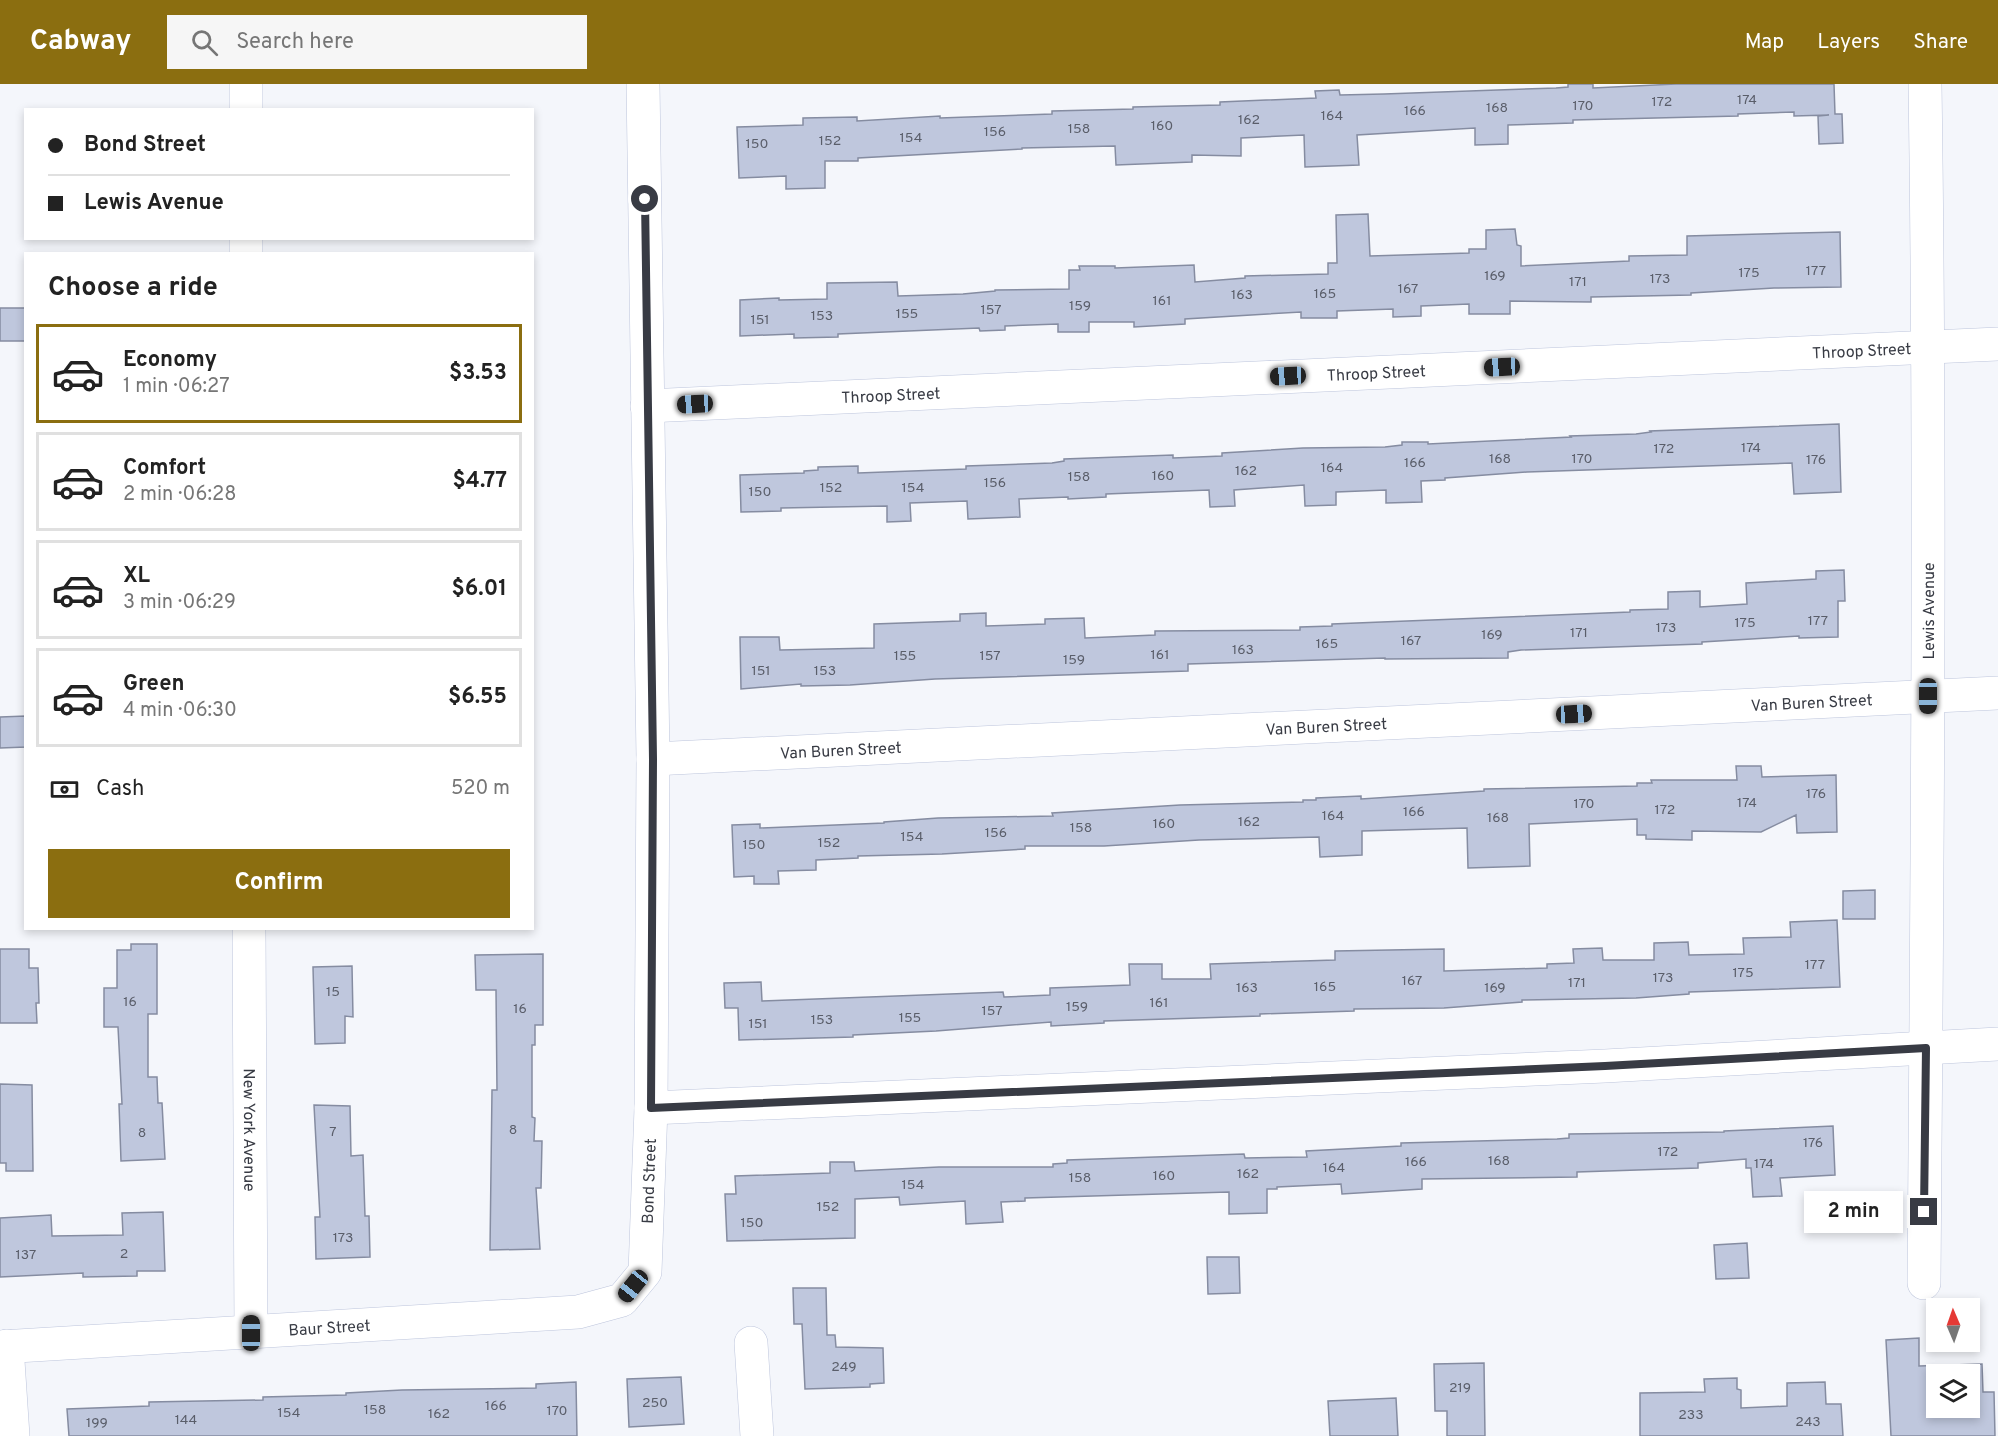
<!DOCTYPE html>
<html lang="en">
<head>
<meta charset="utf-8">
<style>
  :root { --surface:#fff; --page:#f6f6f6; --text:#222; --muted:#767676; --line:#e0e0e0; --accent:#8b6e10 }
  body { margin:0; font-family:Overpass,sans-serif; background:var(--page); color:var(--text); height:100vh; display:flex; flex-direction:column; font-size:22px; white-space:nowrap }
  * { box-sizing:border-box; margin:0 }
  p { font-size:20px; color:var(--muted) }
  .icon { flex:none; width:33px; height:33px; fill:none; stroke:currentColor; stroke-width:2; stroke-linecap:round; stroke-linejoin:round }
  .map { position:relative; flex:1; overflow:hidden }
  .drawer { position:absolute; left:24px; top:168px; width:510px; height:678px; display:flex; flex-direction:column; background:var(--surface); border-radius:0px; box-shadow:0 3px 9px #0003 }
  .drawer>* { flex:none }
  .top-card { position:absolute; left:24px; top:24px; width:510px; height:132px; border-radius:0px; box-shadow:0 3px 9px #0003; display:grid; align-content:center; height:132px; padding:0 24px; background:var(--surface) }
  .needle { width:39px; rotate:358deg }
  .fabs { position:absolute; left:1926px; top:1214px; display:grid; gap:12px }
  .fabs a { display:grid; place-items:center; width:54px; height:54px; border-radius:0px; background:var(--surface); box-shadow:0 3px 9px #0003; font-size:30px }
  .end { position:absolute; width:27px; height:27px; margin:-14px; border:8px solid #383b44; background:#fff; box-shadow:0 0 0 3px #fff }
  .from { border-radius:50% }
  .bubble { position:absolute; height:42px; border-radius:0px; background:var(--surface); box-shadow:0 3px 9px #0003; font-size:20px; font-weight:700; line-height:42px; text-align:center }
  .car { position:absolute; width:18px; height:36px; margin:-18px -9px; border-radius:8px; box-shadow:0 0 4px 2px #0007; background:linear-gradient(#222 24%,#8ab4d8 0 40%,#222 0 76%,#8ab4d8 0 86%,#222 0) }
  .top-card b { display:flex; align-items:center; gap:21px; height:57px; font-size:22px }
  .top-card b+b { border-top:2px solid var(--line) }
  .top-card i { width:15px; height:15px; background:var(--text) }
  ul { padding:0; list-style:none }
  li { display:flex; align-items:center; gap:18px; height:99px; margin:0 12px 9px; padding:0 12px; border:3px solid var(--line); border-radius:0px }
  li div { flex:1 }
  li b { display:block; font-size:22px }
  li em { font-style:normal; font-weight:700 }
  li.current { border-color:var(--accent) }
  li>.icon { width:54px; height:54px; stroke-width:1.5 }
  h2 { padding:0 24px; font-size:27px; line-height:72px }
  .pay { display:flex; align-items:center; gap:15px; height:66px; padding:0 24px; font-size:22px }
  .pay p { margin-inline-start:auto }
  .action { display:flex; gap:12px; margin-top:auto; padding:12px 24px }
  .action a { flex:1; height:69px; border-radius:0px; background:var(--accent); color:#fff; font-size:24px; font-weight:700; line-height:69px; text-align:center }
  header { display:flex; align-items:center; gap:36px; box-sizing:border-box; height:84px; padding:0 30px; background:var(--accent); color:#fff }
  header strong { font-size:28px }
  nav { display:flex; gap:33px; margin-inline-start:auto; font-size:21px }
  .search { width:420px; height:54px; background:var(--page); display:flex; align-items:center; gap:15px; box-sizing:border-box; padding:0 21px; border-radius:0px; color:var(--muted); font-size:22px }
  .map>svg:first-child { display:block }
  .building { fill:#bfc7dd; stroke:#858ca1; stroke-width:1.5; fill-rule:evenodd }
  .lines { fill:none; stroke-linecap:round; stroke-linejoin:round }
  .street-casing { stroke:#bdc5dc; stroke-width:34 }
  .street { stroke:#fff; stroke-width:33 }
  .route { stroke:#383b44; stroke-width:8 }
  .labels { text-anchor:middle; stroke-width:4.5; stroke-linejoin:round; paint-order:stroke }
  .number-label { font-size:14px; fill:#5a5e6a }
  .street-label { font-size:16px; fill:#383b44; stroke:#fff }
</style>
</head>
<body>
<header>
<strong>Cabway</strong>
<div class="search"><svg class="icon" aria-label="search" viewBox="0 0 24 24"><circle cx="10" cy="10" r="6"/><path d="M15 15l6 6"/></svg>Search here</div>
<nav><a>Map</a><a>Layers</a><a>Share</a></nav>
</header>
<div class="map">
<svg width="1998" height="1352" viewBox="0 0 1998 1352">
  <rect width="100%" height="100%" fill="#f4f6fb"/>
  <path class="building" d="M 1568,0 L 1593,0 L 1593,4 L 1676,0 L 1834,0 L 1835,30 L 1842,30 L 1843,59 L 1819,60 L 1818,32 L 1829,31 L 1794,32 L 1794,28 L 1738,30 L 1738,32 L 1573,36 L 1573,39 L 1508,41 L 1508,60 L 1475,61 L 1475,44 L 1357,51 L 1359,81 L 1305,83 L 1304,51 L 1241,54 L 1241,72 L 1192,71 L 1192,78 L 1116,81 L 1115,62 L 1022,64 L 1022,65 L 858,74 L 858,77 L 825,77 L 825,104 L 786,105 L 786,92 L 739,94 L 737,43 L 803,41 L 803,34 L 857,33 L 857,37 L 940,32 L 940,34 L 1052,30 L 1052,27 L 1133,25 L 1133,23 L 1220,21 L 1220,18 L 1316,14 L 1315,7 L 1339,6 L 1340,11 L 1384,10 L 1556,4 L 1568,3 Z
    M 1368,130 L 1370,172 L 1469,169 L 1469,165 L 1486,165 L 1486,146 L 1515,145 L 1517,161 L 1521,162 L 1521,182 L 1629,177 L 1629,172 L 1687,171 L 1687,152 L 1840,148 L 1841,203 L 1774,204 L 1691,209 L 1691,211 L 1591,213 L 1591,218 L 1510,217 L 1510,230 L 1469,230 L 1469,220 L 1421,222 L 1421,232 L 1393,233 L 1393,225 L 1337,227 L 1337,234 L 1301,234 L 1301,228 L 1185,235 L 1185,240 L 1134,243 L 1134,238 L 1089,238 L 1089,248 L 1058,248 L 1058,240 L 1005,242 L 1005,246 L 980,247 L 979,244 L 838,250 L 838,253 L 794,254 L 794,250 L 740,252 L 740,216 L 779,214 L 779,216 L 827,215 L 827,199 L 897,198 L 898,212 L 963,210 L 995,207 L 995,206 L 1069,205 L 1069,186 L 1080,186 L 1079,182 L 1115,182 L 1115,184 L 1194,181 L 1195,198 L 1245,194 L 1245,192 L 1328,190 L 1328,179 L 1337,179 L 1336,131 Z
    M 0,224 L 26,224 L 26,257 L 0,257 Z
    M 1839,340 L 1841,408 L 1794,410 L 1792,379 L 1527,388 L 1445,394 L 1445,396 L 1421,397 L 1422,418 L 1386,419 L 1386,406 L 1336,408 L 1336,421 L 1305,422 L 1304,401 L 1234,406 L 1235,422 L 1210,423 L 1209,406 L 1106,410 L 1106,413 L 1068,415 L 1068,413 L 1019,415 L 1020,433 L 968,435 L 967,417 L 910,419 L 911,437 L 887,438 L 887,422 L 781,424 L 781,427 L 741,428 L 740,391 L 804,389 L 804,387 L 818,386 L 818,383 L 858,382 L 858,389 L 966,385 L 966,382 L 1052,379 L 1064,377 L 1064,375 L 1173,371 L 1173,374 L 1222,372 L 1222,369 L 1303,364 L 1385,363 L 1402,361 L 1402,358 L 1428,358 L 1428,360 L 1571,353 L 1570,352 L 1636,350 L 1651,348 L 1650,347 Z
    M 1844,486 L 1845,517 L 1838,517 L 1838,553 L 1799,554 L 1799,552 L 1702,558 L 1702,560 L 1521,566 L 1508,568 L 1508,574 L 1385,575 L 1385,574 L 1188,580 L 1188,587 L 935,595 L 850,601 L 801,602 L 801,600 L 741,605 L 740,553 L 779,553 L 780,566 L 874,564 L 874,540 L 960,537 L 960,530 L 986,529 L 986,542 L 1045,540 L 1045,535 L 1084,534 L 1085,554 L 1155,551 L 1155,547 L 1300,546 L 1300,543 L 1332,542 L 1332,540 L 1630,528 L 1630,526 L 1668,525 L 1668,508 L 1700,507 L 1700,523 L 1747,520 L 1746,499 L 1816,495 L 1816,487 Z
    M 26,632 L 26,663 L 0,664 L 0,633 Z
    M 1736,682 L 1761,682 L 1762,693 L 1836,691 L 1837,748 L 1797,749 L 1796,731 L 1761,748 L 1692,747 L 1692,756 L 1646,755 L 1646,751 L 1637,751 L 1637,735 L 1529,740 L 1530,782 L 1468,784 L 1467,744 L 1362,747 L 1362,771 L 1320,773 L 1319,753 L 1199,756 L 1104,762 L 1025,762 L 1025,765 L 942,770 L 858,772 L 858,774 L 816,776 L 816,786 L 778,787 L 779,800 L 754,800 L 754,792 L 734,793 L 732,741 L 760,740 L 760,744 L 884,739 L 884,738 L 938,734 L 1053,732 L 1052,729 L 1180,721 L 1303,718 L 1303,716 L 1316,716 L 1316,714 L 1361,712 L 1361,715 L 1484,707 L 1484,705 L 1637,702 L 1637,699 L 1652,699 L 1651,696 L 1737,696 Z
    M 1875,806 L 1875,835 L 1843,835 L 1843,807 Z
    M 1837,836 L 1840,903 L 1689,908 L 1689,910 L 1636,914 L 1522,916 L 1522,918 L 1444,924 L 1354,925 L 1354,927 L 1260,930 L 1260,932 L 1104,937 L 1104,939 L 1051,942 L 1051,938 L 936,947 L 853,951 L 853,953 L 739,956 L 738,924 L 725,924 L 724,899 L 761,898 L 762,917 L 1003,908 L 1004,913 L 1050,911 L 1050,904 L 1130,901 L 1129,880 L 1162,880 L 1162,895 L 1211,895 L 1210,880 L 1335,876 L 1335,867 L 1444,865 L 1444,887 L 1547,884 L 1547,880 L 1574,879 L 1573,865 L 1602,864 L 1603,876 L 1654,876 L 1654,859 L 1688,858 L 1689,871 L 1744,870 L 1743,854 L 1791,853 L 1790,838 Z
    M 131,860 L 157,860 L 157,930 L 148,930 L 148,993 L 157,993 L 158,1019 L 162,1019 L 165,1075 L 121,1077 L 119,1020 L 122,1020 L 118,943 L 104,943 L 104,904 L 117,904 L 117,866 L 131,866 Z
    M 0,865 L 29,865 L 29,884 L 38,884 L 39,919 L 36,919 L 37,939 L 0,939 Z
    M 543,870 L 543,941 L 535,941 L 535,961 L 532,961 L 532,1033 L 535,1034 L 534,1057 L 542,1057 L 541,1104 L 536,1104 L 540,1165 L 490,1166 L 492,1006 L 497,1006 L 496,906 L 476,906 L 475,871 Z
    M 352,882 L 353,933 L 345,932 L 345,959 L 315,960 L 313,883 Z
    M 0,1000 L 32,1001 L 33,1087 L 6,1087 L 6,1079 L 0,1079 Z
    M 314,1021 L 350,1022 L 351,1072 L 363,1071 L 365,1132 L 369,1132 L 370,1173 L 316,1175 L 315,1133 L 320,1133 Z
    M 1833,1042 L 1835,1091 L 1780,1094 L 1782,1112 L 1753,1113 L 1751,1084 L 1746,1084 L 1746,1075 L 1698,1079 L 1698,1084 L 1577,1088 L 1577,1093 L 1422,1095 L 1422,1105 L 1342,1110 L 1341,1100 L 1277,1103 L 1277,1105 L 1267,1105 L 1267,1129 L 1229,1130 L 1229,1108 L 1025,1114 L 1025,1117 L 1001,1118 L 1003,1138 L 966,1140 L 965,1117 L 900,1121 L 899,1113 L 855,1115 L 855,1154 L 727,1157 L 725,1110 L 736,1110 L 735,1092 L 830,1089 L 830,1078 L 854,1078 L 855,1087 L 939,1083 L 1053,1083 L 1053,1080 L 1067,1079 L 1067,1076 L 1244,1070 L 1245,1074 L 1307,1073 L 1306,1067 L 1401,1062 L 1401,1059 L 1557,1055 L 1569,1054 L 1569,1050 L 1724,1048 L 1724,1047 Z
    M 163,1128 L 165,1187 L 137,1187 L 137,1192 L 83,1193 L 83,1189 L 0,1193 L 0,1134 L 51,1131 L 52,1152 L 123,1151 L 122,1129 Z
    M 1747,1159 L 1749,1194 L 1716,1195 L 1714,1161 Z
    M 1207,1173 L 1239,1173 L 1240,1209 L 1208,1210 Z
    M 793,1204 L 826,1204 L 827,1251 L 835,1251 L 836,1263 L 883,1264 L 884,1299 L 870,1300 L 870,1303 L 805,1305 L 802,1240 L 794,1240 Z
    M 1919,1254 L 1919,1282 L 1982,1280 L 1983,1308 L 1994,1308 L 1995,1352 L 1891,1352 L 1886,1256 ZM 1936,1290 L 1970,1290 L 1970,1323 L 1936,1323 Z
    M 1484,1279 L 1485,1352 L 1447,1352 L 1447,1327 L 1435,1327 L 1434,1280 Z
    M 681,1293 L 684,1340 L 629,1343 L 627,1295 Z
    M 1737,1294 L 1737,1305 L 1741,1306 L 1741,1324 L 1787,1322 L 1787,1299 L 1825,1298 L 1826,1320 L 1841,1320 L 1843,1352 L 1640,1352 L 1640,1309 L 1705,1308 L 1704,1295 Z
    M 576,1298 L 577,1352 L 69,1352 L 67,1325 L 149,1322 L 149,1318 L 263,1316 L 263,1313 L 346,1311 L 346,1309 L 402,1306 L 536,1304 L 536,1300 Z
    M 1396,1314 L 1398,1352 L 1330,1352 L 1328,1317 Z"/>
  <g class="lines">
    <defs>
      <g id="street">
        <path d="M 246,0 L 246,26"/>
        <path d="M 246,154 L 246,170"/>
        <path id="s1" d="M 647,322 L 1998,260"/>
        <path id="s2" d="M 653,675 L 1998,609"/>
        <path id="s3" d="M 249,844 L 251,1249"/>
        <path d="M 651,1024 L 1605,982 L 1998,960"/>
        <path id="s4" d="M 1924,1199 C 1927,799 1931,400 1925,0"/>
        <path d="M 751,1259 L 757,1352"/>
        <path d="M 7,1262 L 13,1352"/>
        <path id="s5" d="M 0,1263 L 578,1228 L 622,1216 L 645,1188 L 651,1024 L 653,675 L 643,0"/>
      </g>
    </defs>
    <use href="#street" class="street-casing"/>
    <use href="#street" class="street"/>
  </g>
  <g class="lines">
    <path class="route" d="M 645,115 L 653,675 L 651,1024 L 1605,982 L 1926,964 L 1924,1128"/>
  </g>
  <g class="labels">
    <g class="number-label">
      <text x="1747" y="20">174</text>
      <text x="1662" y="22">172</text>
      <text x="1583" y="26">170</text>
      <text x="1497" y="28">168</text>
      <text x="1415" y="31">166</text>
      <text x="1332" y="36">164</text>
      <text x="1249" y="40">162</text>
      <text x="1162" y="46">160</text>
      <text x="1079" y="49">158</text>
      <text x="995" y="52">156</text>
      <text x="911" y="58">154</text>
      <text x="830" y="61">152</text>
      <text x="757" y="64">150</text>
      <text x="1816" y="191">177</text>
      <text x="1749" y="193">175</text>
      <text x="1495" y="196">169</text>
      <text x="1660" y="199">173</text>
      <text x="1578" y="202">171</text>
      <text x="1408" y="209">167</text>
      <text x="1325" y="214">165</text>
      <text x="1242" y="215">163</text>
      <text x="1162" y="221">161</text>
      <text x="1080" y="226">159</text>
      <text x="991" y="230">157</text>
      <text x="907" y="234">155</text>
      <text x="822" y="236">153</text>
      <text x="760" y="240">151</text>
      <text x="1751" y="368">174</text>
      <text x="1664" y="369">172</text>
      <text x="1500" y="379">168</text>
      <text x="1582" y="379">170</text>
      <text x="1816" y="380">176</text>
      <text x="1415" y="383">166</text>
      <text x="1332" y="388">164</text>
      <text x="1246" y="391">162</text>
      <text x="1163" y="396">160</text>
      <text x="1079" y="397">158</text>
      <text x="995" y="403">156</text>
      <text x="831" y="408">152</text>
      <text x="913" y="408">154</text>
      <text x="760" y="412">150</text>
      <text x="1818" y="541">177</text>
      <text x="1745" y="543">175</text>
      <text x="1666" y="548">173</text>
      <text x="1579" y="553">171</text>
      <text x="1492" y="555">169</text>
      <text x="1411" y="561">167</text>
      <text x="1327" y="564">165</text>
      <text x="1243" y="570">163</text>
      <text x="1160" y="575">161</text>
      <text x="905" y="576">155</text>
      <text x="990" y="576">157</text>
      <text x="1074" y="580">159</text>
      <text x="761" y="591">151</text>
      <text x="825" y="591">153</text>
      <text x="1816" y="714">176</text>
      <text x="1747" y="723">174</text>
      <text x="1584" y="724">170</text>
      <text x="1665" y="730">172</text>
      <text x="1414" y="732">166</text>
      <text x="1333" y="736">164</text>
      <text x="1498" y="738">168</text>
      <text x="1249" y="742">162</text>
      <text x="1164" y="744">160</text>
      <text x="1081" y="748">158</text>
      <text x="996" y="753">156</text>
      <text x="912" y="757">154</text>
      <text x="829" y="763">152</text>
      <text x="754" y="765">150</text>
      <text x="1815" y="885">177</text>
      <text x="1743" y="893">175</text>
      <text x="1663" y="898">173</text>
      <text x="1412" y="901">167</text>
      <text x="1577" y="903">171</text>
      <text x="1325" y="907">165</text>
      <text x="1247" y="908">163</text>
      <text x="1495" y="908">169</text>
      <text x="333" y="912">15</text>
      <text x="130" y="922">16</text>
      <text x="1159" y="923">161</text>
      <text x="1077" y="927">159</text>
      <text x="520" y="929">16</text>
      <text x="992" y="931">157</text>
      <text x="910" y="938">155</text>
      <text x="822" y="940">153</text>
      <text x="758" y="944">151</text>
      <text x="513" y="1050">8</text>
      <text x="333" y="1052">7</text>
      <text x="142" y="1053">8</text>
      <text x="1813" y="1063">176</text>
      <text x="1668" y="1072">172</text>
      <text x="1499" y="1081">168</text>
      <text x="1416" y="1082">166</text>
      <text x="1764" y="1084">174</text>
      <text x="1334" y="1088">164</text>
      <text x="1248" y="1094">162</text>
      <text x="1164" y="1096">160</text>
      <text x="1080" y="1098">158</text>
      <text x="913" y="1105">154</text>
      <text x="828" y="1127">152</text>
      <text x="752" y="1143">150</text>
      <text x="343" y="1158">173</text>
      <text x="124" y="1174">2</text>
      <text x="26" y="1175">137</text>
      <text x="844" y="1287">249</text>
      <text x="1460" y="1308">219</text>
      <text x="655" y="1323">250</text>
      <text x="496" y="1326">166</text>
      <text x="375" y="1330">158</text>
      <text x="557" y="1331">170</text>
      <text x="289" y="1333">154</text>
      <text x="439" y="1334">162</text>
      <text x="1691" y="1335">233</text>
      <text x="186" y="1340">144</text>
      <text x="1808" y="1342">243</text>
      <text x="97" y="1343">199</text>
    </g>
    <g class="street-label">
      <text dy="6" stroke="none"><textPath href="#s1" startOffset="1216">Throop Street</textPath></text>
      <text dy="6" stroke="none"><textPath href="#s1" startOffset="730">Throop Street</textPath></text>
      <text dy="6" stroke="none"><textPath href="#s1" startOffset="244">Throop Street</textPath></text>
      <text dy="6" stroke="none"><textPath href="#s4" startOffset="672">Lewis Avenue</textPath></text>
      <text dy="6" stroke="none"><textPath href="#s2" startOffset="1160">Van Buren Street</textPath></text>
      <text dy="6" stroke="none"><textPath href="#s2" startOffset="674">Van Buren Street</textPath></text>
      <text dy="6" stroke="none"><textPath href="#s2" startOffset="188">Van Buren Street</textPath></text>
      <text dy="6" stroke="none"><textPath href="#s3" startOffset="202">New York Avenue</textPath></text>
      <text dy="6" stroke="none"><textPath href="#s5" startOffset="752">Bond Street</textPath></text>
      <text dy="6" stroke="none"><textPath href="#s5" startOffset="330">Baur Street</textPath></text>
    </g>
  </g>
</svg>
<div class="fabs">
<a><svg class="needle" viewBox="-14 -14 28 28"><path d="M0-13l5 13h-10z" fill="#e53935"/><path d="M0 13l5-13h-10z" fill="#767676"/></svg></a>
<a><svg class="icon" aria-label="layers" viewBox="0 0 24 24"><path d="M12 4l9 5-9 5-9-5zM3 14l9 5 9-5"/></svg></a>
</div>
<i class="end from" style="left:645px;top:115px"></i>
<i class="end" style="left:1924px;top:1128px"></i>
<div class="bubble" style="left:1804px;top:1107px;width:99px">2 min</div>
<i class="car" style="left:1502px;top:283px;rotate:267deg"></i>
<i class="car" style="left:1288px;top:292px;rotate:267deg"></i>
<i class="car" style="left:695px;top:320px;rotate:267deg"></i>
<i class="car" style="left:1928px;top:612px;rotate:180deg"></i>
<i class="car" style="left:1574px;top:630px;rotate:87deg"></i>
<i class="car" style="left:633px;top:1202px;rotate:219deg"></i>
<i class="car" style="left:251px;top:1249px;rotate:0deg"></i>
<div class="top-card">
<b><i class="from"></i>Bond Street</b>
<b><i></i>Lewis Avenue</b>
</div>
<section class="drawer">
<h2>Choose a ride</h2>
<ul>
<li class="current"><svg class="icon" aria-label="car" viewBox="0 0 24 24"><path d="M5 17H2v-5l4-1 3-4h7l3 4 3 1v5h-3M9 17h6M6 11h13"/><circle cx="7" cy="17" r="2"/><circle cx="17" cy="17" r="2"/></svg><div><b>Economy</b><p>1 min · 06:27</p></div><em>$3.53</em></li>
<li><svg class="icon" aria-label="car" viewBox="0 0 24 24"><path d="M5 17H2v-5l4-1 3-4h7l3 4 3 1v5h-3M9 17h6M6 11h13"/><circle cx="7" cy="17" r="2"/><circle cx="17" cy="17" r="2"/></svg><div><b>Comfort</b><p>2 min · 06:28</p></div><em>$4.77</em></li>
<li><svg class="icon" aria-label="car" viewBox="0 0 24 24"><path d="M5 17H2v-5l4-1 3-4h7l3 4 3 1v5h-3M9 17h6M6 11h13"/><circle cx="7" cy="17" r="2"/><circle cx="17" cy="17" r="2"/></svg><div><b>XL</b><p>3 min · 06:29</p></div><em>$6.01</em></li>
<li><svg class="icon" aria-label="car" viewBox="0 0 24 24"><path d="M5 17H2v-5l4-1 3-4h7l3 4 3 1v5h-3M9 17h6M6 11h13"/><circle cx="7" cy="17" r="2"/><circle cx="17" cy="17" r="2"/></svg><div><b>Green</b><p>4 min · 06:30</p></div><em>$6.55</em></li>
</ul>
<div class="pay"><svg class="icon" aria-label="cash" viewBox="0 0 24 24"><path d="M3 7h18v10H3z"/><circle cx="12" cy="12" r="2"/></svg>Cash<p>520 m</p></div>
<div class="action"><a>Confirm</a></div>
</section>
</div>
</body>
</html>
